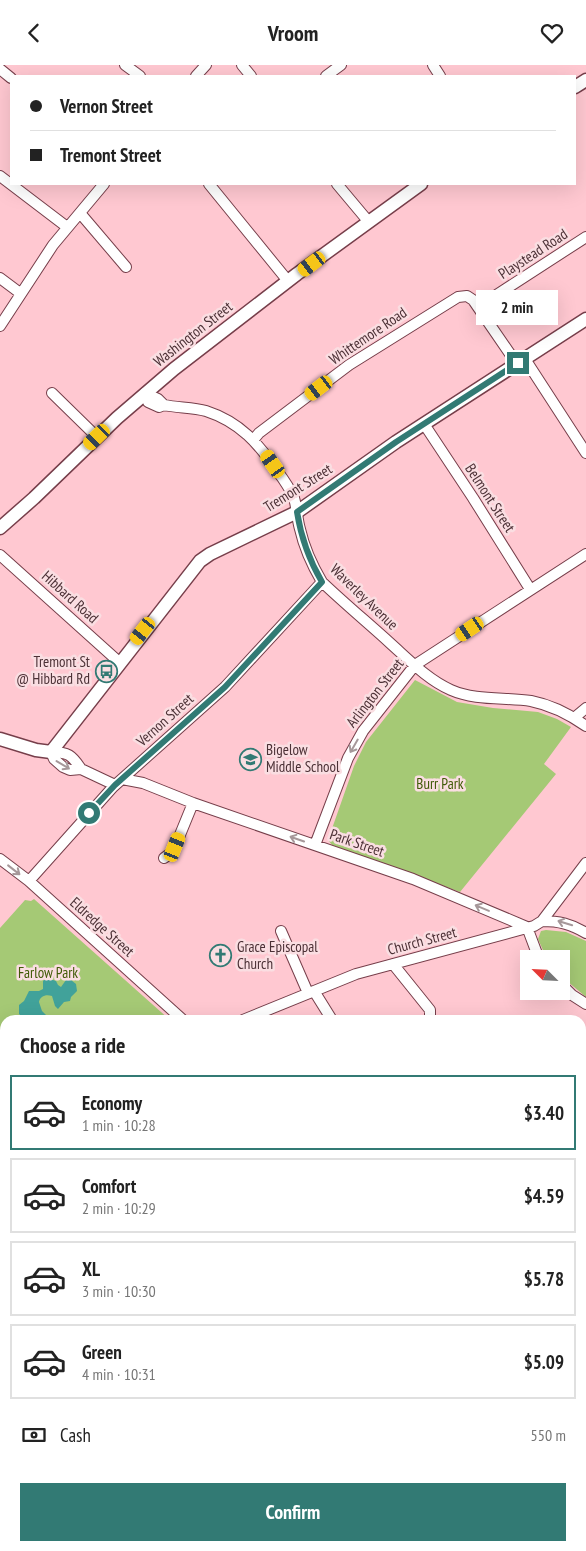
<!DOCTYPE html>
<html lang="en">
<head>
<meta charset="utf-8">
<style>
  :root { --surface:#fff; --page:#f6f6f6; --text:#222; --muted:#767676; --line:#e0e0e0; --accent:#327a74 }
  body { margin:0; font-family:"PT Sans Narrow",sans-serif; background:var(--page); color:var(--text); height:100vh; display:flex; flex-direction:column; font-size:19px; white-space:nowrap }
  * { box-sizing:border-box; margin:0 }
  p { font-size:16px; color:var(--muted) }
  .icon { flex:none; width:28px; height:28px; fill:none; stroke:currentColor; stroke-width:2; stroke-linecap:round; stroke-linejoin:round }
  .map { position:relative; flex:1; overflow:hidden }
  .sheet { position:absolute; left:0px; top:950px; width:586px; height:536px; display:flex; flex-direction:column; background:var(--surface); border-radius:15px 15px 0 0; box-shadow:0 5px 20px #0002 }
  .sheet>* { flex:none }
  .banner { position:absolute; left:10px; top:10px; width:566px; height:110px; border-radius:0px; box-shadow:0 5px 20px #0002; display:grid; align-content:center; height:110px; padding:0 20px; background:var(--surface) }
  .needle { width:32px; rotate:294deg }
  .controls { position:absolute; left:520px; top:885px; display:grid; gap:10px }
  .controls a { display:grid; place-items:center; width:50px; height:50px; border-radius:0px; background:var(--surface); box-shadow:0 5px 20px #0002; font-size:25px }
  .end { position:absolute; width:22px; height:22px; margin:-11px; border:6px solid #327a74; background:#fff; box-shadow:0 0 0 2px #fff }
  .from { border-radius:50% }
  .bubble { position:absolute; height:35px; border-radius:0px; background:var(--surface); box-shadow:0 5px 20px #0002; font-size:16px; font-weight:700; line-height:35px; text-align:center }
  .car { position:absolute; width:15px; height:30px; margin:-15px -8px; border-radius:6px; box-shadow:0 0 4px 1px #0007; background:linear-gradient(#f5c518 24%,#345 0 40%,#f5c518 0 76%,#345 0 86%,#f5c518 0) }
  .banner b { display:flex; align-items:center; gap:18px; height:48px; font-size:19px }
  .banner b+b { border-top:1px solid var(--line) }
  .banner i { width:12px; height:12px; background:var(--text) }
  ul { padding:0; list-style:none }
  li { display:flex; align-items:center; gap:15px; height:75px; margin:0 10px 8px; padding:0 10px; border:2px solid var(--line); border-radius:0px }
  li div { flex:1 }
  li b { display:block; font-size:19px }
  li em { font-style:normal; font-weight:700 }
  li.active { border-color:var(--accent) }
  li>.icon { width:45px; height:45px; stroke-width:1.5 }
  h2 { padding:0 20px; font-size:22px; line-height:60px }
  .pay { display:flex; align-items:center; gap:12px; height:55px; padding:0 20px; font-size:19px }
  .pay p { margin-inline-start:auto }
  .action { display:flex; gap:10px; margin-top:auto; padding:10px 20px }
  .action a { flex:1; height:58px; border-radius:0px; background:var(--accent); color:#fff; font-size:20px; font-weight:700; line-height:58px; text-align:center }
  header { display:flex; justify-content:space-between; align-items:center; height:65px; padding:0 20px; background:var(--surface); font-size:22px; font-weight:700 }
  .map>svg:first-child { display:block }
  .green { fill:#a5c975 }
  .water { fill:#41a29a }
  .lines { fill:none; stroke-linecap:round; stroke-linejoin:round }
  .stream { stroke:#41a29a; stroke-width:2.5 }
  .minor-casing { stroke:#763e4a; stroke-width:12 }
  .major-casing { stroke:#763e4a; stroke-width:15 }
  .minor { stroke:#fff; stroke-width:10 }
  .major { stroke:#fff; stroke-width:12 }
  .oneway { stroke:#a6989a }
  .route { stroke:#327a74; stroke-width:6 }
  .labels { text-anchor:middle; stroke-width:5; stroke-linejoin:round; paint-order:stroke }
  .street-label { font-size:15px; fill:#4c3136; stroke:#fadee2 }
  .poi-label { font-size:15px; fill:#4c3136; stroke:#fadee2; text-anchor:start }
  .park-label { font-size:15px; fill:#405b07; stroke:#fadee2 }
</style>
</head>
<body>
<header><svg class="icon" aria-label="back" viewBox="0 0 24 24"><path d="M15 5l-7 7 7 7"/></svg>Vroom<svg class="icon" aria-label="heart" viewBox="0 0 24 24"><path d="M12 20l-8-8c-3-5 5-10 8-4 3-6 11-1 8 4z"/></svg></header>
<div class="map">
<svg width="586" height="1486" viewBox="0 0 586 1486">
  <rect width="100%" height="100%" fill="#ffc8d1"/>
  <path class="green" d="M 415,615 L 457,637 L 493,643 L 538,647 L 557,654 L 571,662 L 544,699 L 556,709 L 460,827 L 332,780 L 328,775 L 354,701 L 366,677 Z
    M 34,834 L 170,955 L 5,955 L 5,980 L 0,984 L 0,863 L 25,835 L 31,836 Z
    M 546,865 L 566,867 L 586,876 L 586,932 L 561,911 L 561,894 L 547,894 L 538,874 L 541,866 Z"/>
  <path class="water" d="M 47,913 L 56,916 L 58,920 L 61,922 L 66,915 L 71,915 L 76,919 L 77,926 L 71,932 L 70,936 L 64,937 L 58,944 L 55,941 L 52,931 C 46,929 40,931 39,937 L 42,946 L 46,950 L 47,955 L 26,955 L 19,949 L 19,940 L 24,936 L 29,926 L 39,926 L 43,924 L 43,916 Z"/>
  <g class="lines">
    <path class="stream" d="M 581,1119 L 586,1123"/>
    <defs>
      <path id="minor" d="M 125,0 L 140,11
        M 242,0 L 251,11
        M 433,0 L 440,11
        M 0,4 L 11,13
        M 196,11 L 206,0
        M 326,11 L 341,0
        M 0,111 L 67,162
        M 209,119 L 288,216
        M 337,119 L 368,156
        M 80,148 L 126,202
        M 0,213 L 20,228
        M 478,242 L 586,172
        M 0,261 L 53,180 L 104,119
        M 525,294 L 586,388
        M 52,328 L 97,372
        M 164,340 L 158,334 L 145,328 L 148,337 L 159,342 L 164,340 C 178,343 193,342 206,346 C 240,357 259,379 278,407 C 284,415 290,424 294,433 C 297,443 297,454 300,464 C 304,482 312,500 322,517 C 344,538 368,558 390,578 C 409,595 428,615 451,625 C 476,636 504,632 531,636 C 551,640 569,649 586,661
        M 424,359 L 473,433 L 530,524
        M 254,374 L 259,368 L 349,300 L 458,232 L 467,231 L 473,235 L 517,299
        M 0,490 L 119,597
        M 574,653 L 586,643
        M 81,704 C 72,690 68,687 51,687 L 54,694 L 63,702 L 70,705 L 81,704 L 115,720
        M 122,714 L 143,718 L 193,738 L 413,814 L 527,862 L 539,894
        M 315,780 L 348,693 L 363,666 L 415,600 L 586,489
        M 164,793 L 171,788 L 175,782 L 193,738
        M 0,794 L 29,816 L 183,955
        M 29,816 L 113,722 L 225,622 L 322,517
        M 542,856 C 559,856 571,859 586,868
        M 281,866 L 308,928
        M 393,899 L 430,945 L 430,953 L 429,955
        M 561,919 L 572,930 L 586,939
        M 314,926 L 332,955
        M 243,955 L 356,909 L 534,861 L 542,856 L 586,798
        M 581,995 L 586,992
        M 0,1076 L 5,1068
        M 581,1141 L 586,1144
        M 581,1161 L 586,1158
        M 581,1353 L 586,1349
        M 378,1486 L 385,1481"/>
      <path id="major" d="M 575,22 L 586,15
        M 0,463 L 34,433 L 117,353 L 174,304 L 297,209 L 421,119
        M 0,674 L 36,685 L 51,687 L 200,496 L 210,489 L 297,447 L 396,377 L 586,254
        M 0,1137 L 5,1139
        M 0,1449 L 5,1444
        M 551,1481 L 555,1486"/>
    </defs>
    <use href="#minor" class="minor-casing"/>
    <use href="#major" class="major-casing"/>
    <use href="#minor" class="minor"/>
    <use href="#major" class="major"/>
  </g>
  <defs><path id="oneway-shaft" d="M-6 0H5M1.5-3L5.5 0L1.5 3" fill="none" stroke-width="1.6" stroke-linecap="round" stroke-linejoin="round" transform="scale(1.25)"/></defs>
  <g class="oneway">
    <use href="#oneway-shaft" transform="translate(354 681) rotate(120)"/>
    <use href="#oneway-shaft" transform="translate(63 700) rotate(31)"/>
    <use href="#oneway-shaft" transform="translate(297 774) rotate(-161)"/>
    <use href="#oneway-shaft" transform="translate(14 805) rotate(38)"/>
    <use href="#oneway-shaft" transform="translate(482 843) rotate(-157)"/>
    <use href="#oneway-shaft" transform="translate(565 858) rotate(-163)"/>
  </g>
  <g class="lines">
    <path class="route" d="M 89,748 L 115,720 L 225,622 L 322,517 C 309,495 301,472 297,447 L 396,377 L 518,298"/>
  </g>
  <defs>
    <symbol id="bus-ring" viewBox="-11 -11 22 22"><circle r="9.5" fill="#fadee2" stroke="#327a74" stroke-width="1.5"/><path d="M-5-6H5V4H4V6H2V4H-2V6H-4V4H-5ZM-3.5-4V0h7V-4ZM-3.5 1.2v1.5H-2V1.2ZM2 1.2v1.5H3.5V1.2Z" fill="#327a74"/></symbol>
    <symbol id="school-ring" viewBox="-11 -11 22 22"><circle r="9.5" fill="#fadee2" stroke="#327a74" stroke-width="1.5"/><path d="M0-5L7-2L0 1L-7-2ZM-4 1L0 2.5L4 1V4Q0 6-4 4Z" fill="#327a74"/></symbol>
    <symbol id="church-ring" viewBox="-11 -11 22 22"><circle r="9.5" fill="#fadee2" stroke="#327a74" stroke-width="1.5"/><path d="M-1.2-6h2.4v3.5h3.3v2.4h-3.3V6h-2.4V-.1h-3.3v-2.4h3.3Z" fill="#327a74"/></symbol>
  </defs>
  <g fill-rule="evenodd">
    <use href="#bus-ring" x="94" y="594" width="25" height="25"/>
    <use href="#school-ring" x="238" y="682" width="25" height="25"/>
    <use href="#church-ring" x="208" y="878" width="25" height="25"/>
  </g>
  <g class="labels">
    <g class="street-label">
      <text transform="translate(533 189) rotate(-33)" y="5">Playstead Road</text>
      <text transform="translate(193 269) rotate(-38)" y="5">Washington Street</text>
      <text transform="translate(368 271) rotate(-34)" y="5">Whittemore Road</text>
      <text transform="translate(298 423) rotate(-32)" y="5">Tremont Street</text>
      <text transform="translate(490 433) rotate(57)" y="5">Belmont Street</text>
      <text transform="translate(70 532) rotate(42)" y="5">Hibbard Road</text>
      <text transform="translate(364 532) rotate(44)" y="5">Waverley Avenue</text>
      <text transform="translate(375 628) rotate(-52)" y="5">Arlington Street</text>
      <text transform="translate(165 655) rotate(-42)" y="5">Vernon Street</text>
      <text transform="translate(357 778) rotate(19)" y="5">Park Street</text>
      <text transform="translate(102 862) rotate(42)" y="5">Eldredge Street</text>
      <text transform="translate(422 876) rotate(-15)" y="5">Church Street</text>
    </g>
    <g class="poi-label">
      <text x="90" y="602" text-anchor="end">Tremont St<tspan x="90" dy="17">@ Hibbard Rd</tspan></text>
      <text x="266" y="690">Bigelow<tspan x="266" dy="17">Middle School</tspan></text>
      <text x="237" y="887">Grace Episcopal<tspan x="237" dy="17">Church</tspan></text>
    </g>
    <g class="park-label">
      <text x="440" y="724">Burr Park</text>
      <text x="48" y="913">Farlow Park</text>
    </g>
  </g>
</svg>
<div class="controls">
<a><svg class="needle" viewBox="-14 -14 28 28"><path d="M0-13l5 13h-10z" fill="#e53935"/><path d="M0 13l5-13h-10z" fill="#767676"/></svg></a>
</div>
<i class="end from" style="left:89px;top:748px"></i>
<i class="end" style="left:518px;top:298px"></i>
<div class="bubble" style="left:476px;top:225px;width:82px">2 min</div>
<i class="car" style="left:312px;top:199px;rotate:233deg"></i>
<i class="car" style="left:319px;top:323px;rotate:233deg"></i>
<i class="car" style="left:97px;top:372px;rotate:226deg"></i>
<i class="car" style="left:273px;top:399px;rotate:325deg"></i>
<i class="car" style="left:470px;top:564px;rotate:236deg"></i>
<i class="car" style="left:143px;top:566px;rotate:218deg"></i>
<i class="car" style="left:175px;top:782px;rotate:22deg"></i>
<div class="banner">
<b><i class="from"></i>Vernon Street</b>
<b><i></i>Tremont Street</b>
</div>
<section class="sheet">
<h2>Choose a ride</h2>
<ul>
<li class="active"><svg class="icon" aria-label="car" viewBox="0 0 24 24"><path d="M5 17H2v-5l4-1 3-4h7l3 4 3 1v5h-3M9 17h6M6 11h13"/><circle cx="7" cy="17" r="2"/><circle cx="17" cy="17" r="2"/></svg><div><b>Economy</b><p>1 min · 10:28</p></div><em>$3.40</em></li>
<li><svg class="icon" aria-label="car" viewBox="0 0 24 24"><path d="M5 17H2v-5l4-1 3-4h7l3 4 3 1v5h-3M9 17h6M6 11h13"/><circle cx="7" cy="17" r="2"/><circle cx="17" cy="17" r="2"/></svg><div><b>Comfort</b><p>2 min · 10:29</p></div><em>$4.59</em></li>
<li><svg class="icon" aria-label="car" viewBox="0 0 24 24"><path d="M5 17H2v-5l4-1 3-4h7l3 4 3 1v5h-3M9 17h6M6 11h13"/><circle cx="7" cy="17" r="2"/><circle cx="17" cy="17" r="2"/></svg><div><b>XL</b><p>3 min · 10:30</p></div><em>$5.78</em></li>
<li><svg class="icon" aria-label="car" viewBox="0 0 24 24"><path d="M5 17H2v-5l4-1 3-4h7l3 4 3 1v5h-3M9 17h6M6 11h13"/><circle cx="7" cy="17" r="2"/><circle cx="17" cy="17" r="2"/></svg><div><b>Green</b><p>4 min · 10:31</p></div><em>$5.09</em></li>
</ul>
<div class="pay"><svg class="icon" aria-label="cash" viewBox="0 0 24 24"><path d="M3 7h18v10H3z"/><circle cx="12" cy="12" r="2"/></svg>Cash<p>550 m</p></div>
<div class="action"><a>Confirm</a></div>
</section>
</div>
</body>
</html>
